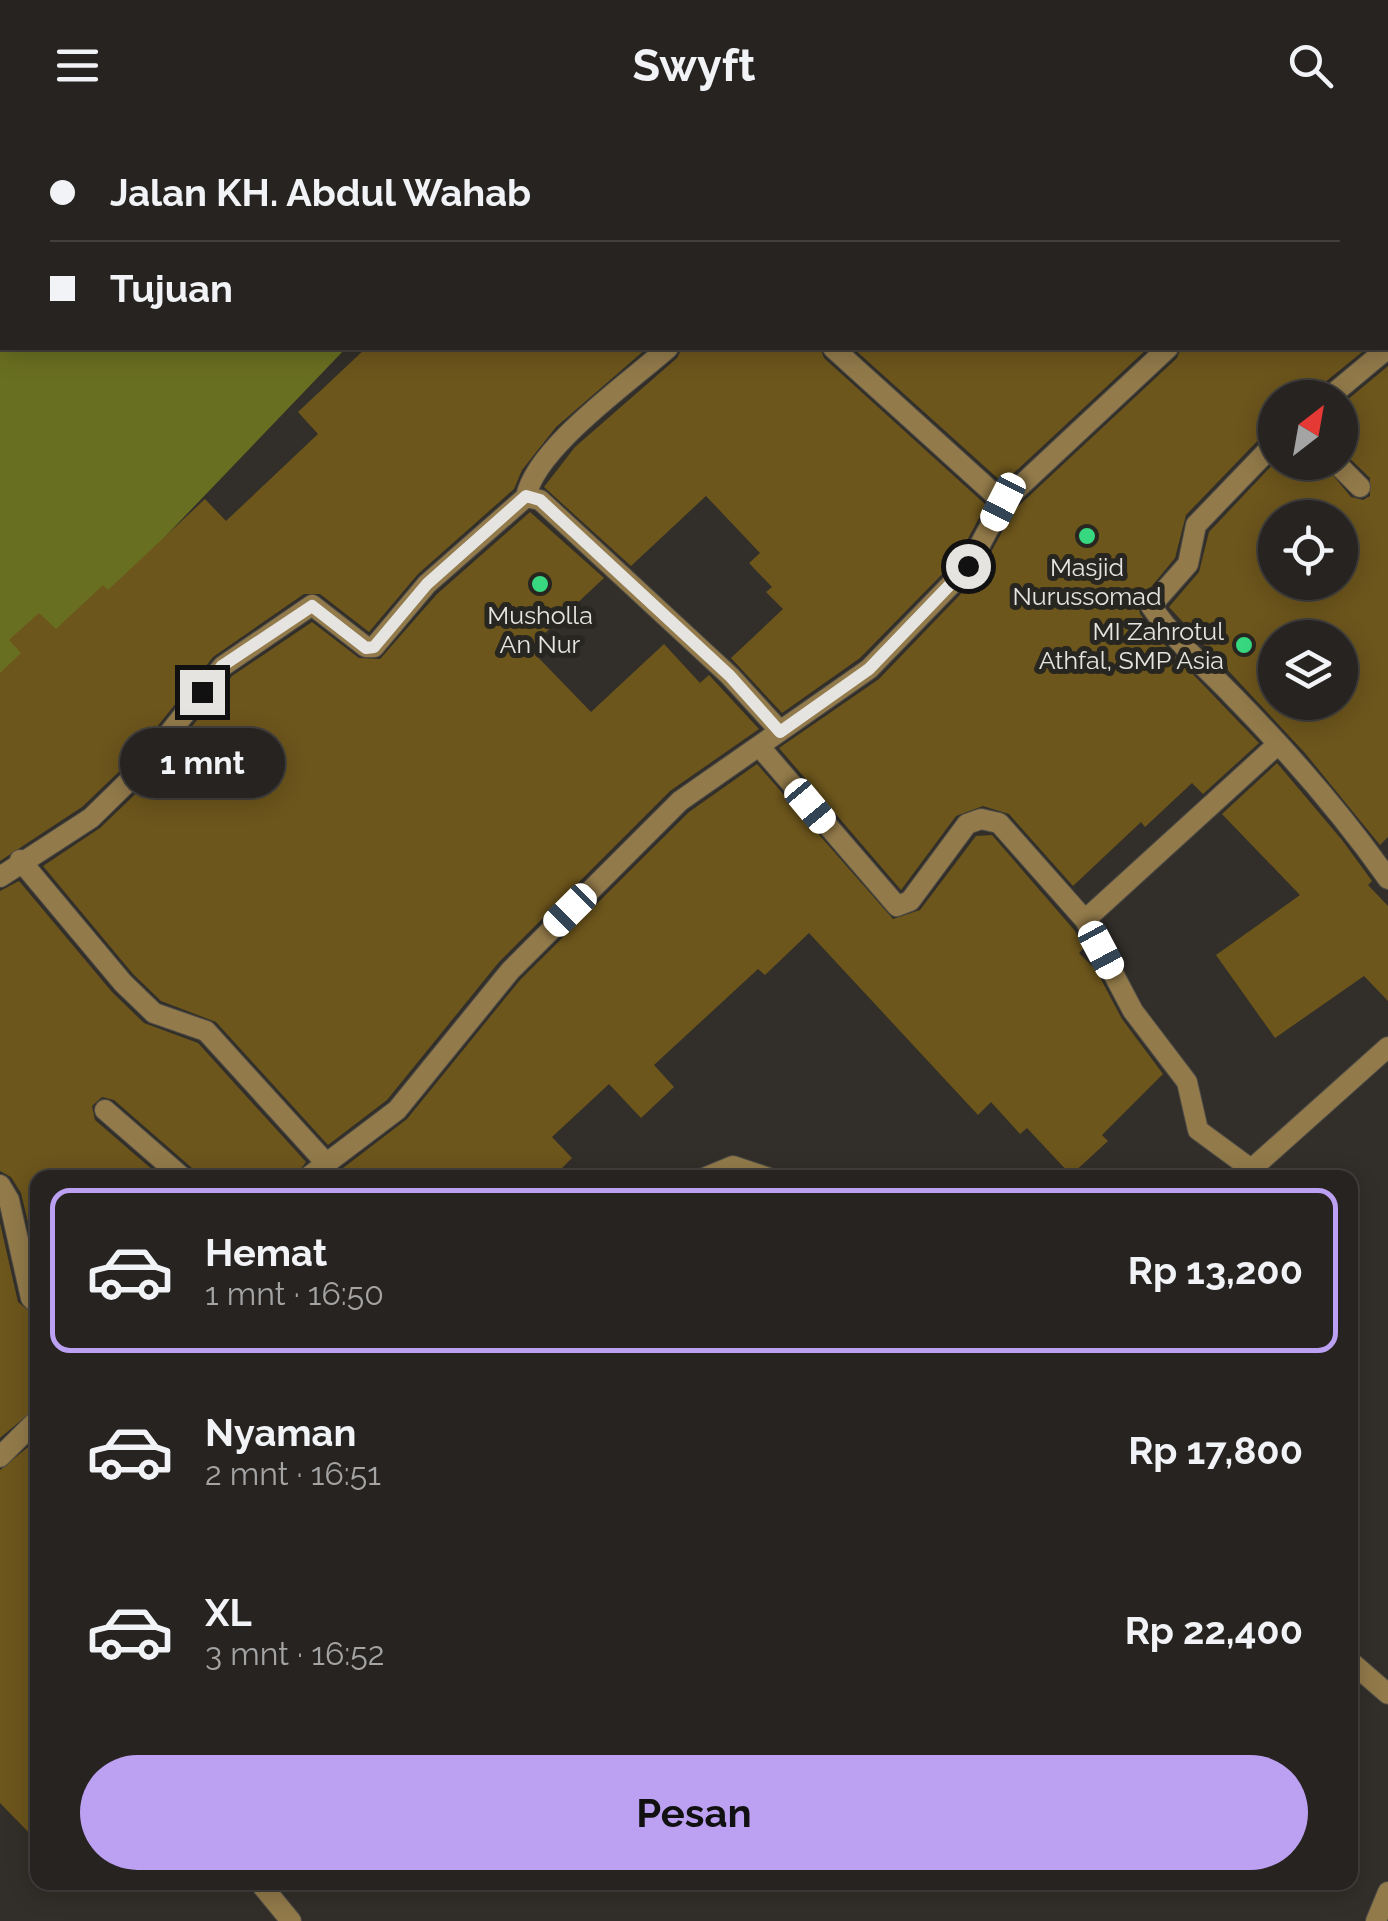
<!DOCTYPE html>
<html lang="id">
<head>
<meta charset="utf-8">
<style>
  :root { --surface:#262320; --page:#322f2d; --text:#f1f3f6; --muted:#a4a4a5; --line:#42403e; --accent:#bca0f2 }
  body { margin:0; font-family:Raleway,sans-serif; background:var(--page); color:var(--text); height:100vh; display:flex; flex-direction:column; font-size:38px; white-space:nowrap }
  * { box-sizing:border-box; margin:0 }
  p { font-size:32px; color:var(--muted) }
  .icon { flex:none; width:55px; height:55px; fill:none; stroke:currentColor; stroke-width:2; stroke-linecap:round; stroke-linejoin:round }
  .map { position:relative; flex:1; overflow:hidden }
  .drawer { position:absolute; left:30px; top:1040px; width:1328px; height:720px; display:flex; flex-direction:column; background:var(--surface); border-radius:20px; box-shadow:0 5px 25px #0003,0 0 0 2px var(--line) }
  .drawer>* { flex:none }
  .banner { position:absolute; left:0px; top:0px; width:1390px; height:220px; box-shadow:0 5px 25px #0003,0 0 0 2px var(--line); display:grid; align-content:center; height:220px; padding:0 50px; background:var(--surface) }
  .needle { width:65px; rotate:31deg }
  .controls { position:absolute; left:1258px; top:250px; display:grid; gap:20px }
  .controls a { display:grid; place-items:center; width:100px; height:100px; border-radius:50%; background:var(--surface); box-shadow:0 5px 25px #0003,0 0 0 2px var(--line); font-size:50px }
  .end { position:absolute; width:45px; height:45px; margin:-22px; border:12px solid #e5e4e0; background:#111; box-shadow:0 0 0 5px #111 }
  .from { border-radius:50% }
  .bubble { position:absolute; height:70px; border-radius:35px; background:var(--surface); box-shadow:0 5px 25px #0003,0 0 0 2px var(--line); font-size:32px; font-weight:700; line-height:70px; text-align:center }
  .car { position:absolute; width:30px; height:60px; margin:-30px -15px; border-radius:12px; box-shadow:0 0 8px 2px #0007; background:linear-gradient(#fff 24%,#345 0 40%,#fff 0 76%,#345 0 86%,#fff 0) }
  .banner b { display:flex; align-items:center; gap:35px; height:95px; font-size:38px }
  .banner b+b { border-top:2px solid var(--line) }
  .banner i { width:25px; height:25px; background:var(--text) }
  ul { padding:18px 0 0; list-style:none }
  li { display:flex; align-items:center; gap:30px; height:165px; margin:0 20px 15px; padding:0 30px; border:5px solid transparent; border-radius:20px }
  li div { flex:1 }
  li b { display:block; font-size:38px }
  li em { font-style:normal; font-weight:700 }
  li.selected { border-color:var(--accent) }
  li>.icon { width:90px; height:90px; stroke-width:1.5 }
  .action { display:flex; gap:20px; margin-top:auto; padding:20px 50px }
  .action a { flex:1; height:115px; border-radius:60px; background:var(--accent); color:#111; font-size:40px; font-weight:700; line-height:115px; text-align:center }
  header { display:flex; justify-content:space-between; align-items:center; height:130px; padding:0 50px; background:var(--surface); font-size:45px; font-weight:700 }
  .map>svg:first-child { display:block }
  .forest { fill:#696f21 }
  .building { fill:#6d561c; fill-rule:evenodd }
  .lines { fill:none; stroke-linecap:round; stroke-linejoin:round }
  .service-casing { stroke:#4f4c47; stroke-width:22 }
  .minor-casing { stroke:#4f4c47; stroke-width:22 }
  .service { stroke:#927a4a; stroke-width:20 }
  .minor { stroke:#927a4a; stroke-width:20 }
  .route { stroke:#e5e4e0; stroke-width:12 }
  .poi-dot { fill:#37d880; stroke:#282620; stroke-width:4 }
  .labels { text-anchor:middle; stroke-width:10; stroke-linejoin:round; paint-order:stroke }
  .poi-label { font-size:25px; fill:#e5e4e0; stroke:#282620 }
</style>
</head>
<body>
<header><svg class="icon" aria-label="menu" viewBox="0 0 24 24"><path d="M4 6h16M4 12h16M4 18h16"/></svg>Swyft<svg class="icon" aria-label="search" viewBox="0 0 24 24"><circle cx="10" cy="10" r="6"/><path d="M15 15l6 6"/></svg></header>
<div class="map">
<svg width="1388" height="1791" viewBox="0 0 1388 1791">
  <rect width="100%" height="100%" fill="#322f2a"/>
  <path class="forest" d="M 0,0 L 545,0 L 2,2 L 2,218 L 346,218 L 0,579 Z"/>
  <path class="building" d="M 366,218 L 647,218 L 556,297 L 522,340 L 514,359 L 418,444 L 369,502 L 320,464 L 304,464 L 213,527 L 128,633 L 82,677 L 0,731 L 0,543 L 21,523 L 9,510 L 39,483 L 56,499 L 103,455 L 108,460 L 205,369 L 226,391 L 318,304 L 298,282 Z
    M 682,218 L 820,218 L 824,228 L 986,375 L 957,429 L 860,528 L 782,583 L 731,528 L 783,479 L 766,462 L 772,457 L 749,433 L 760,423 L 706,366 L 631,436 L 544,357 L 575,317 L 677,228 Z
    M 853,218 L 1148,218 L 1003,353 Z
    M 1181,218 L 1367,218 L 1319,257 L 1315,268 L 1275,268 L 1275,300 L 1265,303 L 1186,385 L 1175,428 L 1138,473 L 1140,484 L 1160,510 L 1259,613 L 1203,664 L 1192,653 L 1145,697 L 1141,692 L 1073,756 L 1009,684 L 983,676 L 956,686 L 901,760 L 779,618 L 879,549 L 978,446 L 1014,380 L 1177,228 Z
    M 1388,236 L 1388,707 L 1380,715 L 1305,623 L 1169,477 L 1199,442 L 1209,402 L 1275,332 L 1322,332 L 1351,367 L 1363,370 L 1370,366 L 1370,348 L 1340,319 L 1340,276 ZM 1275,388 L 1340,388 L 1340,452 L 1275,452 ZM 1275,508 L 1340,508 L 1340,572 L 1275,572 Z
    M 530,382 L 604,448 L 529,518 L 591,582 L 664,514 L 700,553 L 709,545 L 759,599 L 670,661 L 499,832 L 387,970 L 328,1015 L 216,892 L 161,871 L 133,844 L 43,736 L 100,698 L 148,652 L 232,546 L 312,492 L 359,528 L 380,529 L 437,464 Z
    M 1277,633 L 1342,710 L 1372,751 L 1368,755 L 1388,776 L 1388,871 L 1364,846 L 1275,908 L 1216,825 L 1300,765 L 1222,684 Z
    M 757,634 L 893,789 L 920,780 L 976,706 L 992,705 L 1075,801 L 1084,818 L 1079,823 L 1096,840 L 1122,889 L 1163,944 L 1102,1005 L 1108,1011 L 1071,1045 L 1027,998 L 1020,1004 L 991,972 L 978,985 L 809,803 L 765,845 L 758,839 L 654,935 L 674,957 L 641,988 L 609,954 L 552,1007 L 572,1028 L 552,1048 L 330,1048 L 407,989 L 520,850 L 689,682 Z
    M 19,751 L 112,862 L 144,893 L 198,913 L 306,1032 L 294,1048 L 196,1048 L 192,1038 L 114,970 L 102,967 L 92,976 L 95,990 L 162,1048 L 38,1048 L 38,1134 L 21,1063 L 11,1047 L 0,1041 L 0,761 Z
    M 0,1093 L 18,1172 L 38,1188 L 38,1276 L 0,1308 Z
    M 38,1309 L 38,1712 L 0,1673 L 0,1340 Z"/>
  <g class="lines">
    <defs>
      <path id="service" d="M 1335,332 L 1360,357
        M 704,1048 L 733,1036 L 769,1048
        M 1350,1531 L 1388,1564
        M 259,1752 L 291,1791
        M 1376,1791 L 1388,1762"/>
      <path id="minor" d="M 1012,0 L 1015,2
        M 880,2 L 882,0
        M 833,218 L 1003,372
        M 1328,268 L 1388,218
        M 1275,313 L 1196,395 L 1188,434 L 1151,476 C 1175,511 1205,537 1234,567 C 1289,623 1343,685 1388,749
        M 526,367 C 535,318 631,251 668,218
        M 1277,615 L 1085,790 L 1133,881 L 1187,952 L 1198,1000 L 1247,1036 L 1255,1036 L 1388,917
        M 759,616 L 897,776 L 910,771 L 967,694 L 981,689 L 999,693 L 1085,790
        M 20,730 L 123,853 L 154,883 L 206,901 L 326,1033
        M 0,747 L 91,688 L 138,642 L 223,536 L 312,475 L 366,517 L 374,517 L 427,454 L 526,367 L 540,370 L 730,546 L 780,601
        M 105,980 L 183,1048
        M 307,1048 L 397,980 L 510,841 L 680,671 L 869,539 L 968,437 L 1003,372 L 1168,218
        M 0,1055 L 9,1070 L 31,1168 L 38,1175
        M 0,1327 L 38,1289"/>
    </defs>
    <use href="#service" class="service-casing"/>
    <use href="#minor" class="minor-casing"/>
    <use href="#service" class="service"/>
    <use href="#minor" class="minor"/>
  </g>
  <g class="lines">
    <path class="route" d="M 202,562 L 222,536 L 312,476 L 366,518 L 374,517 L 427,454 L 526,366 L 540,370 L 730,546 L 780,602 L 869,539 L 968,436"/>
  </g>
  <g class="poi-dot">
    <circle cx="1087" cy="406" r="10"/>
    <circle cx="540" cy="454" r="10"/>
    <circle cx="1244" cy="515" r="10"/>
  </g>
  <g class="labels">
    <g class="poi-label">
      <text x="1087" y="446">Masjid<tspan x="1087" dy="29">Nurussomad</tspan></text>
      <text x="540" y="494">Musholla<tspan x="540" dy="29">An Nur</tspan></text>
      <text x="1224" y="510" text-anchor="end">MI Zahrotul<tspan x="1224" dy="29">Athfal, SMP Asia</tspan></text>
    </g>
  </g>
</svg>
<div class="controls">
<a><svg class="needle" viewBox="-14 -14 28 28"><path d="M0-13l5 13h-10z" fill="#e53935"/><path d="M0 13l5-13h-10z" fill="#a4a4a5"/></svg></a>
<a><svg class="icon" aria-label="locate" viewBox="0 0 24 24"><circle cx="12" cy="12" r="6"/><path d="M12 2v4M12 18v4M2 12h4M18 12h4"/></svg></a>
<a><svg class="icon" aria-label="layers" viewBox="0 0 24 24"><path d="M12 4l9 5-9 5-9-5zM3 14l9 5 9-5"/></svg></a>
</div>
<i class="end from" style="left:968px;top:436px"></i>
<i class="end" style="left:202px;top:562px"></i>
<div class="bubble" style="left:120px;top:598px;width:165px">1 mnt</div>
<i class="car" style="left:1003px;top:372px;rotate:207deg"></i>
<i class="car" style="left:810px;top:676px;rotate:140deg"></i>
<i class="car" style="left:570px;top:780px;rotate:225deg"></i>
<i class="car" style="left:1101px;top:820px;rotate:152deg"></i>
<div class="banner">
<b><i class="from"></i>Jalan KH. Abdul Wahab</b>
<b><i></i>Tujuan</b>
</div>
<section class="drawer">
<ul>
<li class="selected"><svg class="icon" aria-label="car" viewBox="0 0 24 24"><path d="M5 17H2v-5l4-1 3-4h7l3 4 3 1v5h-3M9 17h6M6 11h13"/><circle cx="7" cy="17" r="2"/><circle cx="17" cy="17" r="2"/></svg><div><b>Hemat</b><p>1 mnt · 16:50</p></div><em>Rp 13,200</em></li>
<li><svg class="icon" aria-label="car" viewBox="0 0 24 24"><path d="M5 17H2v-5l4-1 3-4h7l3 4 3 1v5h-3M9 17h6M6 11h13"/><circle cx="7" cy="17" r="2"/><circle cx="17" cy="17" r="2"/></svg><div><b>Nyaman</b><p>2 mnt · 16:51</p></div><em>Rp 17,800</em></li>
<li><svg class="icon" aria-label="car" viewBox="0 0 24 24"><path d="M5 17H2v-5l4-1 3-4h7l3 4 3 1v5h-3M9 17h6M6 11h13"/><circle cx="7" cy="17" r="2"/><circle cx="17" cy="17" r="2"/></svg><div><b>XL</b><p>3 mnt · 16:52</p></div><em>Rp 22,400</em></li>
</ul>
<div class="action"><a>Pesan</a></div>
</section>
</div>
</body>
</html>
